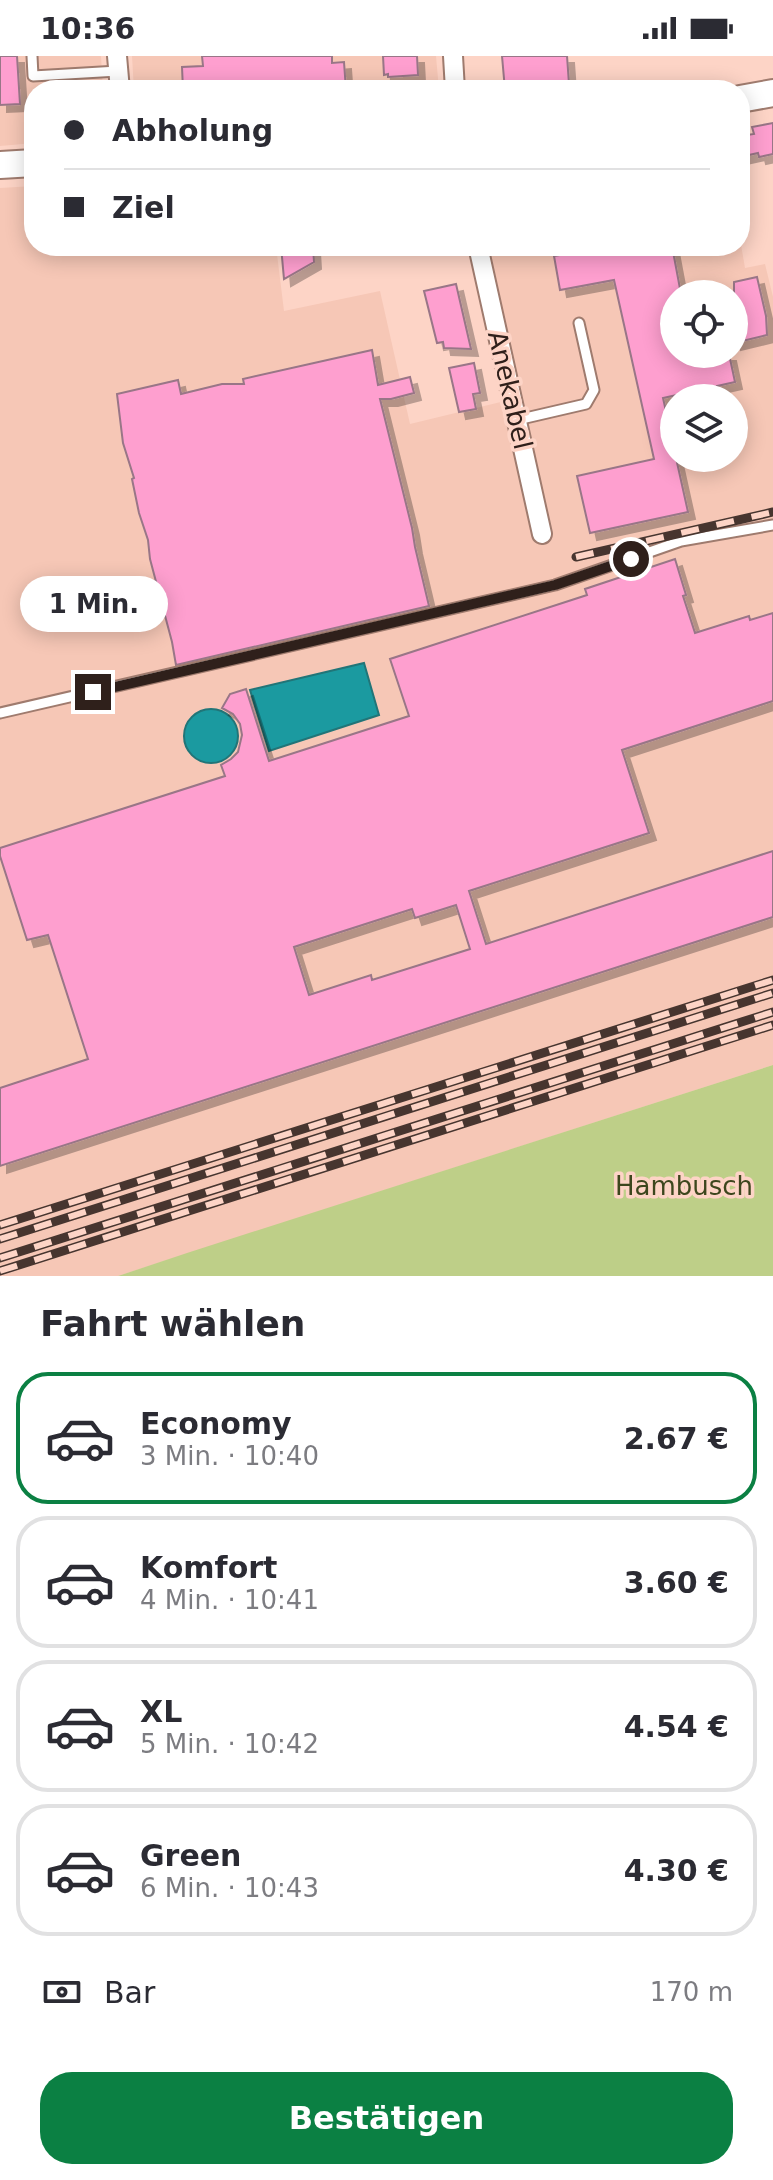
<!DOCTYPE html>
<html lang="de">
<head>
<meta charset="utf-8">
<style>
  :root { --surface:#fff; --page:#f2f2f3; --text:#2b2b33; --muted:#7c7c81; --line:#e1e1e2; --accent:#0b8043 }
  body { margin:0; font-family:"DejaVu Sans",sans-serif; background:var(--page); color:var(--text); height:100vh; display:flex; flex-direction:column; font-size:30px; white-space:nowrap }
  * { box-sizing:border-box; margin:0 }
  p { font-size:26px; color:var(--muted) }
  .icon { flex:none; width:44px; height:44px; fill:none; stroke:currentColor; stroke-width:2; stroke-linecap:round; stroke-linejoin:round }
  .map { position:relative; height:1220px; overflow:hidden }
  .sheet { display:flex; flex-direction:column; background:var(--surface); flex:1 }
  .sheet>* { flex:none }
  .guide { position:absolute; left:24px; top:24px; width:726px; height:176px; border-radius:32px; box-shadow:0 4px 20px #0003; display:grid; align-content:center; height:176px; padding:0 40px; background:var(--surface) }
  .tools { position:absolute; left:660px; top:224px; display:grid; gap:16px }
  .tools a { display:grid; place-items:center; width:88px; height:88px; border-radius:50%; background:var(--surface); box-shadow:0 4px 20px #0003; font-size:40px }
  .end { position:absolute; width:36px; height:36px; margin:-18px; border:10px solid #2f201b; background:#fff; box-shadow:0 0 0 4px #fff }
  .from { border-radius:50% }
  .bubble { position:absolute; height:56px; border-radius:28px; background:var(--surface); box-shadow:0 4px 20px #0003; font-size:26px; font-weight:700; line-height:56px; text-align:center }
  .guide b { display:flex; align-items:center; gap:28px; height:76px; font-size:30px }
  .guide b+b { border-top:2px solid var(--line) }
  .guide i { width:20px; height:20px; background:var(--text) }
  ul { padding:0; list-style:none }
  li { display:flex; align-items:center; gap:24px; height:132px; margin:0 16px 12px; padding:0 24px; border:4px solid var(--line); border-radius:32px }
  li div { flex:1 }
  li b { display:block; font-size:30px }
  li em { font-style:normal; font-weight:700 }
  li.active { border-color:var(--accent) }
  li>.icon { width:72px; height:72px; stroke-width:1.5 }
  h2 { padding:0 40px; font-size:36px; line-height:96px }
  .pay { display:flex; align-items:center; gap:20px; height:88px; padding:0 40px; font-size:30px }
  .pay p { margin-inline-start:auto }
  .primary-button { display:flex; gap:16px; margin-top:auto; padding:16px 40px }
  .primary-button a { flex:1; height:92px; border-radius:32px; background:var(--accent); color:#fff; font-size:32px; font-weight:700; line-height:92px; text-align:center }
  .status { display:flex; justify-content:space-between; align-items:center; height:56px; padding:0 40px; background:var(--surface); direction:ltr }
  .status svg { height:22px; fill:currentColor }
  .map>svg:first-child { display:block }
  .built { fill:#f6c7b6; fill-rule:evenodd }
  .green { fill:#becf88 }
  .water { fill:#1b9aa0; stroke:#217578; stroke-width:2 }
  .building { fill:#fe9fcf; stroke:#997687; stroke-width:2; fill-rule:evenodd; filter:url(#shadow) }
  .lines { fill:none; stroke-linecap:round; stroke-linejoin:round }
  .lane-casing { stroke:#9f7b6e; stroke-width:13 }
  .street-casing { stroke:#9f7b6e; stroke-width:22 }
  .secondary-casing { stroke:#9f7b6e; stroke-width:30 }
  .lane { stroke:#fff; stroke-width:9 }
  .street { stroke:#fff; stroke-width:18 }
  .secondary { stroke:#fff; stroke-width:26 }
  .rail-casing { stroke:#47352f; stroke-width:9 }
  .rail { stroke:#fdd4c6; stroke-width:6; stroke-dasharray:18; stroke-linecap:butt }
  .route { stroke:#2f201b; stroke-width:10 }
  .labels { text-anchor:middle; stroke-width:7; stroke-linejoin:round; paint-order:stroke }
  .street-label { font-size:26px; fill:#2f201b; stroke:#fdd4c6 }
  .park-label { font-size:26px; fill:#3d461d; stroke:#fdd4c6 }
</style>
</head>
<body>
<div class="status"><b>10:36</b><svg viewBox="0 0 49 12"><path d="M0 12V9h3v3zM5 12V6h3v6zM10 12V3h3v9zM15 12V0h3v12zM26 1h20v11H26zM47 4h2v5h-2z"/></svg></div>
<div class="map">
<svg width="773" height="1220" viewBox="0 0 773 1220">
  <defs>
    <filter id="shadow"><feDropShadow dx="7" dy="7" stdDeviation="0" flood-color="#0004"/></filter>
  </defs>
  <rect width="100%" height="100%" fill="#fdd4c6"/>
  <path class="built" d="M 0,0 L 101,0 L 103,34 L 34,34 L 34,87 L 0,90 Z
    M 132,0 L 436,0 L 439,34 L 134,34 Z
    M 34,130 L 34,190 L 276,190 L 284,255 L 380,235 L 410,368 L 521,341 L 489,190 L 740,190 L 740,183 L 745,212 L 765,208 L 773,241 L 773,1009 L 118,1220 L 0,1220 L 0,132 ZM 674,238 L 734,238 L 734,298 L 674,298 ZM 674,342 L 734,342 L 734,402 L 674,402 Z"/>
  <path class="green" d="M 773,1009 L 773,1220 L 118,1220 L 187,1197 Z"/>
  <path class="water" d="M 364,607 L 379,659 L 269,695 L 250,634 Z
    M184 680a27 27 0 1 1 54 0a27 27 0 1 1-54 0Z"/>
  <path class="building" d="M 0,0 L 17,0 L 20,48 L 0,49 Z
    M 202,0 L 332,0 L 332,7 L 344,6 L 346,34 L 183,34 L 182,11 L 203,10 Z
    M 383,0 L 417,0 L 418,19 L 388,21 L 388,18 L 384,19 Z
    M 502,0 L 567,0 L 569,28 L 523,31 L 523,34 L 505,34 Z
    M 773,67 L 773,98 L 759,101 L 758,97 L 740,101 L 740,80 L 754,78 L 752,71 Z
    M 281,190 L 313,190 L 314,206 L 284,223 Z
    M 611,190 L 672,190 L 681,238 L 674,238 L 674,298 L 729,298 L 735,326 L 717,330 L 720,342 L 697,342 L 695,335 L 663,342 L 674,391 L 674,402 L 676,402 L 688,456 L 590,477 L 577,420 L 654,403 L 614,224 L 560,234 L 554,200 Z
    M 757,221 L 766,260 L 767,279 L 734,287 L 734,226 Z
    M 456,228 L 471,293 L 444,292 L 443,286 L 437,287 L 424,235 Z
    M 372,294 L 378,329 L 410,321 L 414,337 L 391,343 L 380,343 L 412,472 L 415,491 L 429,550 L 176,609 L 172,586 L 150,503 L 148,484 L 139,457 L 132,423 L 134,422 L 123,387 L 117,338 L 178,324 L 181,338 L 222,328 L 244,328 L 243,323 Z
    M 474,307 L 480,337 L 473,338 L 476,353 L 459,356 L 449,312 Z
    M 675,503 L 686,539 L 683,540 L 695,577 L 749,560 L 750,564 L 773,557 L 773,645 L 622,694 L 649,777 L 469,835 L 486,888 L 773,795 L 773,861 L 0,1110 L 0,1032 L 88,1003 L 48,879 L 27,884 L 0,800 L 0,792 L 225,720 L 221,709 L 231,703 L 238,696 L 242,679 L 240,668 L 233,658 L 222,652 L 230,638 L 246,633 L 269,705 L 409,660 L 390,603 L 587,539 L 585,533 ZM 456,849 L 470,893 L 372,924 L 371,919 L 309,939 L 294,891 L 412,853 L 415,862 Z"/>
  <g class="lines">
    <defs>
      <path id="lane" d="M 32,0 L 33,20 L 118,15
        M 517,364 L 586,348 L 594,334 L 579,267
        M 0,657 L 555,529 L 681,485 L 773,469"/>
      <path id="street" d="M 117,0 L 120,34
        M 453,0 L 455,34
        M 478,190 L 542,478"/>
      <path id="secondary" d="M 740,43 L 773,37
        M 0,109 L 34,107"/>
    </defs>
    <use href="#lane" class="lane-casing"/>
    <use href="#street" class="street-casing"/>
    <use href="#secondary" class="secondary-casing"/>
    <use href="#lane" class="lane"/>
    <use href="#street" class="street"/>
    <use href="#secondary" class="secondary"/>
    <defs>
      <path id="rail" d="M 576,501 L 773,456
        M 0,1169 L 773,924
        M 0,1183 L 773,937
        M 0,1202 L 773,956
        M 0,1215 L 773,969"/>
    </defs>
    <use href="#rail" class="rail-casing"/>
    <use href="#rail" class="rail"/>
  </g>
  <g class="lines">
    <path class="route" d="M 93,636 L 555,529 L 631,503"/>
  </g>
  <g class="labels">
    <g class="street-label">
      <text transform="translate(510 334) rotate(77)" y="9">Anekabel</text>
    </g>
    <g class="park-label">
      <text x="684" y="1139">Hambusch</text>
    </g>
  </g>
</svg>
<div class="tools">
<a><svg class="icon" aria-label="locate" viewBox="0 0 24 24"><circle cx="12" cy="12" r="6"/><path d="M12 2v4M12 18v4M2 12h4M18 12h4"/></svg></a>
<a><svg class="icon" aria-label="layers" viewBox="0 0 24 24"><path d="M12 4l9 5-9 5-9-5zM3 14l9 5 9-5"/></svg></a>
</div>
<i class="end from" style="left:631px;top:503px"></i>
<i class="end" style="left:93px;top:636px"></i>
<div class="bubble" style="left:20px;top:520px;width:148px">1 Min.</div>
<div class="guide">
<b><i class="from"></i>Abholung</b>
<b><i></i>Ziel</b>
</div>
</div>
<section class="sheet">
<h2>Fahrt wählen</h2>
<ul>
<li class="active"><svg class="icon" aria-label="car" viewBox="0 0 24 24"><path d="M5 17H2v-5l4-1 3-4h7l3 4 3 1v5h-3M9 17h6M6 11h13"/><circle cx="7" cy="17" r="2"/><circle cx="17" cy="17" r="2"/></svg><div><b>Economy</b><p>3 Min. · 10:40</p></div><em>2.67 €</em></li>
<li><svg class="icon" aria-label="car" viewBox="0 0 24 24"><path d="M5 17H2v-5l4-1 3-4h7l3 4 3 1v5h-3M9 17h6M6 11h13"/><circle cx="7" cy="17" r="2"/><circle cx="17" cy="17" r="2"/></svg><div><b>Komfort</b><p>4 Min. · 10:41</p></div><em>3.60 €</em></li>
<li><svg class="icon" aria-label="car" viewBox="0 0 24 24"><path d="M5 17H2v-5l4-1 3-4h7l3 4 3 1v5h-3M9 17h6M6 11h13"/><circle cx="7" cy="17" r="2"/><circle cx="17" cy="17" r="2"/></svg><div><b>XL</b><p>5 Min. · 10:42</p></div><em>4.54 €</em></li>
<li><svg class="icon" aria-label="car" viewBox="0 0 24 24"><path d="M5 17H2v-5l4-1 3-4h7l3 4 3 1v5h-3M9 17h6M6 11h13"/><circle cx="7" cy="17" r="2"/><circle cx="17" cy="17" r="2"/></svg><div><b>Green</b><p>6 Min. · 10:43</p></div><em>4.30 €</em></li>
</ul>
<div class="pay"><svg class="icon" aria-label="cash" viewBox="0 0 24 24"><path d="M3 7h18v10H3z"/><circle cx="12" cy="12" r="2"/></svg>Bar<p>170 m</p></div>
<div class="primary-button"><a>Bestätigen</a></div>
</section>
</body>
</html>
